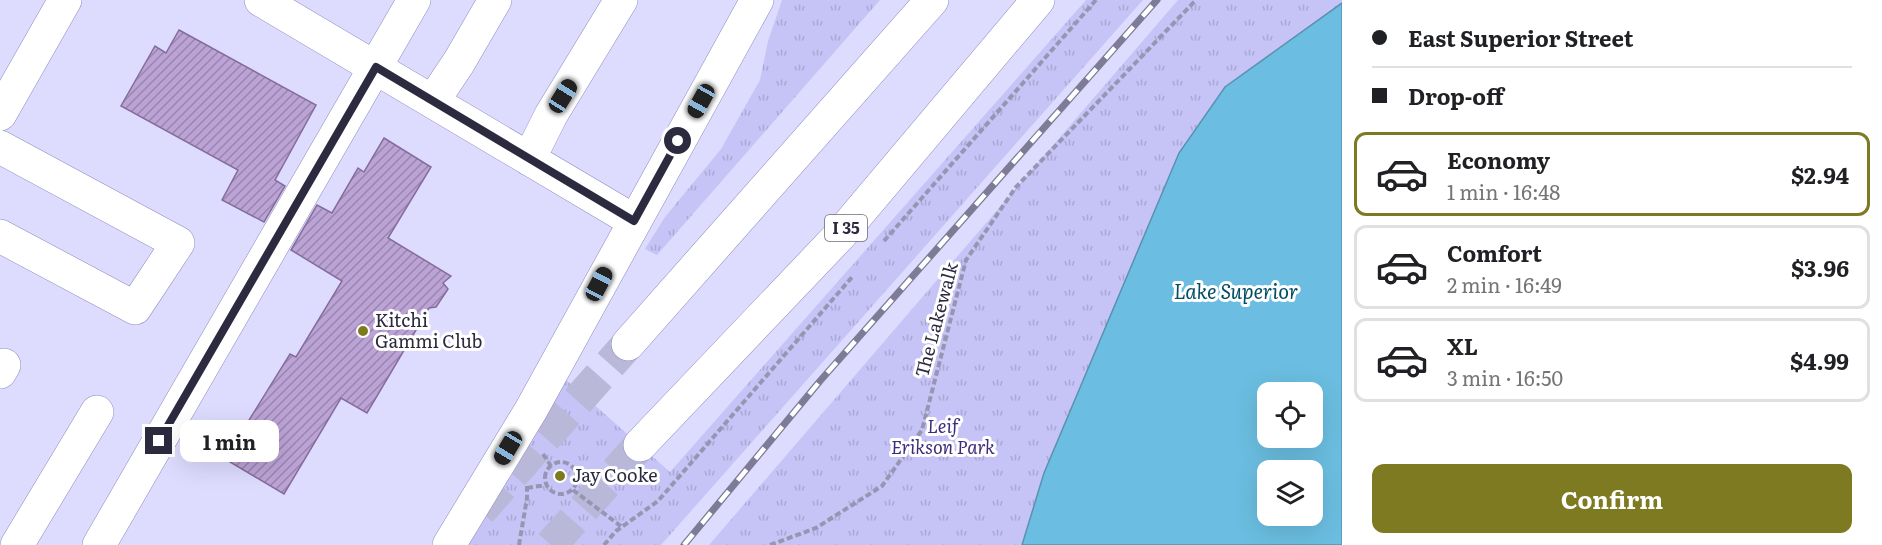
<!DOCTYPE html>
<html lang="en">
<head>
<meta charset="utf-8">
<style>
  :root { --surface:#fff; --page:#f2f2f2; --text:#202124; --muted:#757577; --line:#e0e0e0; --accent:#7e7a21 }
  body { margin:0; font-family:Literata,serif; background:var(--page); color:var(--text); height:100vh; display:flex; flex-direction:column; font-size:22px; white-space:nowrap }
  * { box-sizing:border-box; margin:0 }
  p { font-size:20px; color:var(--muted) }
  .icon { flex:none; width:33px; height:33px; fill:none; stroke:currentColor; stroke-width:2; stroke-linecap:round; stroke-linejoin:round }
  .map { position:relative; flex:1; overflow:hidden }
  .drawer { display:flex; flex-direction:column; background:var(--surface); width:540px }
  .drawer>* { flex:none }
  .banner { display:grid; align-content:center; height:132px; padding:0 30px; background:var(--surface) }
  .controls { position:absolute; left:1257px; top:382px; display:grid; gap:12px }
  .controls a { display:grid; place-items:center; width:66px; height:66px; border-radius:12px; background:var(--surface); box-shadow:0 6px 24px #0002; font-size:30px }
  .end { position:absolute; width:27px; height:27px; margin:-14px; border:8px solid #2c2a3f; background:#fff; box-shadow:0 0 0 3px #fff }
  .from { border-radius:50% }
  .bubble { position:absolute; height:42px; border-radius:12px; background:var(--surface); box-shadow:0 6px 24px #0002; font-size:20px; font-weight:700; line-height:42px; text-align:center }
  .car { position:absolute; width:18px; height:36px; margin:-18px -9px; border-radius:8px; box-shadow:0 0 4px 2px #0007; background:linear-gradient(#222 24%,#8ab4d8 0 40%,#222 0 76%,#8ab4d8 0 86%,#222 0) }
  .banner b { display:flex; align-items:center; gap:21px; height:57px; font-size:22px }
  .banner b+b { border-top:2px solid var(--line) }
  .banner i { width:15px; height:15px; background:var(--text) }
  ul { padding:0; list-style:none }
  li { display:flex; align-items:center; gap:18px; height:84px; margin:0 12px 9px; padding:0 18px; border:3px solid var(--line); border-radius:12px }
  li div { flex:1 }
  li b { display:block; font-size:22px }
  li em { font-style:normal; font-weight:700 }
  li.current { border-color:var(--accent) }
  li>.icon { width:54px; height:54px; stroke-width:1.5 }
  .action { display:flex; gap:12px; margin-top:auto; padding:12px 30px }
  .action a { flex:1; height:69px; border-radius:12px; background:var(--accent); color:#fff; font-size:24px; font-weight:700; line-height:69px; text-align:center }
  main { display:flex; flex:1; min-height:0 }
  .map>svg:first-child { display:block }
  .park { fill:url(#park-tufts) }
  .water { fill:#6bbee1; stroke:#5892b0; stroke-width:1.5; fill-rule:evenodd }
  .building { fill:url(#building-hatch); stroke:#846c9c; stroke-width:1.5 }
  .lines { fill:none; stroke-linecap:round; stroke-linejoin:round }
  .highway-tunnel { stroke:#bab8d8; stroke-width:33; stroke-dasharray:33 16; stroke-linecap:butt }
  .minor-casing { stroke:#8e8bbe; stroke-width:34 }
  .highway-casing { stroke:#8e8bbe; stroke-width:34 }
  .path { stroke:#9795b2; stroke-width:4; stroke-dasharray:6 3; stroke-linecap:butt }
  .minor { stroke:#fff; stroke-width:33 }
  .highway { stroke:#fff; stroke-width:33 }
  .rail-casing { stroke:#7d7b96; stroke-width:7 }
  .rail { stroke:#fff; stroke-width:4.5; stroke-dasharray:14; stroke-linecap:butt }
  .route { stroke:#2c2a3f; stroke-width:8 }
  .poi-dot { fill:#7e7a21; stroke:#fff; stroke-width:2 }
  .labels { text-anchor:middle; stroke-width:6; stroke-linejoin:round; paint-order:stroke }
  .shield { fill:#fff; stroke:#6b6a79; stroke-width:1.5 }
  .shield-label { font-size:16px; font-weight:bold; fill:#2c2a3f }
  .street-label { font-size:18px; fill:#2c2a3f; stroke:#fff }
  .poi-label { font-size:18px; fill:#2c2a3f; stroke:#fff; text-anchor:start }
  .park-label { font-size:18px; font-style:italic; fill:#3c2d7a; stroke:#fff }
  .water-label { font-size:20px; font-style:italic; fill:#034e66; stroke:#fff }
</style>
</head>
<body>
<main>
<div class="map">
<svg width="1342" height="545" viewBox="0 0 1342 545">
  <defs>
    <pattern id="park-tufts" width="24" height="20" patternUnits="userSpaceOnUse" patternTransform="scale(1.5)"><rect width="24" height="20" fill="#c6c3f6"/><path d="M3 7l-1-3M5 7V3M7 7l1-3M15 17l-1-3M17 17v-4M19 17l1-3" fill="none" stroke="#aaa8d4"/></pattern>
    <pattern id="building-hatch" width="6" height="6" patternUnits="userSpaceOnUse" patternTransform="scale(1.5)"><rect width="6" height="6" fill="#bca3d6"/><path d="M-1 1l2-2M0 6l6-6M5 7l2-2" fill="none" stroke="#9985af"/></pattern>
  </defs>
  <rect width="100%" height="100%" fill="#dedcfe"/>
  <path class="park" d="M 782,0 L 880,0 L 657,255 L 645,249 L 665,217 L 721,149 L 760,80 L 768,41 Z
    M 1086,0 L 1143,0 L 661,545 L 467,545 L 563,377 L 670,472 Z
    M 1178,0 L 1342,0 L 1342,3 L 1225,87 L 1044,473 L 1022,545 L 709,545 Z"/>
  <path class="water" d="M 1342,3 L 1342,545 L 1022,545 L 1044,473 L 1179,153 L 1225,87 ZM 1268,393 L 1312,393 L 1312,438 L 1268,438 ZM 1268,471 L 1312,471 L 1312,516 L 1268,516 Z"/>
  <path class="building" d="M 179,30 L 316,105 L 275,180 L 285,186 L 264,222 L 222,200 L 238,170 L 121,106 L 155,46 L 166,53 Z
    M 384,138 L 431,167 L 388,238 L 451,276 L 443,283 L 448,289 L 436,307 L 429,308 L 367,413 L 341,398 L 284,494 L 225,459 L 290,354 L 296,357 L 342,281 L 291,250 L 317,205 L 332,213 L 358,168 L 364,172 Z"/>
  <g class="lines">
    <path class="highway-tunnel" d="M 480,511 L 628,344
      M 551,545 L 640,445"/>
    <defs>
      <path id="minor" d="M 261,0 L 634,221
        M 433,101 L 459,62 L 495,0
        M 0,114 L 65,0
        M 0,147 L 178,243 L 135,308 L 0,236
        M 529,159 L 551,115 L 621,0
        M 0,372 L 4,365
        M 17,545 L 97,412
        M 99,545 L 414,0
        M 449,545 L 531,410 L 757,0"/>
      <path id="highway" d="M 628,344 L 932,0
        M 640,445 L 840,235 L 1038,0"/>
    </defs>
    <use href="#minor" class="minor-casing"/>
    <use href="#highway" class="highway-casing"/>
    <path class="path" d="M 884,241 L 1096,0
      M 543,454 L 551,466
      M545 478a16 16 0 1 1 32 0a16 16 0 1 1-32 0Z
      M 527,488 L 546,485
      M 573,490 L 622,527
      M 519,545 L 527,498 L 527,486
      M 604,545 L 616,531 L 658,501 L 853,276
      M 770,545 L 816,528 L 882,486 L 922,430 L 966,260 L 1016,187 L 1196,0"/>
    <use href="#minor" class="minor"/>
    <use href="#highway" class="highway"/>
    <defs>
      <path id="rail" d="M 684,545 L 820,381 L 1157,0"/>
    </defs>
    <use href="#rail" class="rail-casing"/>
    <use href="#rail" class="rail"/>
  </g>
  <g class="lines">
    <path class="route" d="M 159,441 L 376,67 L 634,221 L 678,141"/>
  </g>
  <g class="poi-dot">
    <circle cx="363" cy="331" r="6"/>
    <circle cx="560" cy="476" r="6"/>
  </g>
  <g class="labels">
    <rect class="shield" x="825" y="215" width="42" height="26" rx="4.5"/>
    <g class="shield-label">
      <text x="846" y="234">I 35</text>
    </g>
    <g class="street-label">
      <text transform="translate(937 320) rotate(-75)" y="6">The Lakewalk</text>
    </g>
    <g class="poi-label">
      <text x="375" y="327">Kitchi<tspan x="375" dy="21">Gammi Club</tspan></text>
      <text x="572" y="482">Jay Cooke</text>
    </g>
    <g class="park-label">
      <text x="943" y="433">Leif<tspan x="943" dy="21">Erikson Park</tspan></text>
    </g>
    <g class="water-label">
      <text x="1236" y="299">Lake Superior</text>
    </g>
  </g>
</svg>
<div class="controls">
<a><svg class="icon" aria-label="locate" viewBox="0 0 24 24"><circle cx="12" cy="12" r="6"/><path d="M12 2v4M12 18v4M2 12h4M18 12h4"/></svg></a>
<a><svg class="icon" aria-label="layers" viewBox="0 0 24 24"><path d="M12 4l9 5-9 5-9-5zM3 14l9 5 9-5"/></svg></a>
</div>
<i class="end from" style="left:678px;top:141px"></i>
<i class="end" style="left:159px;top:441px"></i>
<div class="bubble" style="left:180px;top:420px;width:99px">1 min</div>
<i class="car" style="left:563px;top:96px;rotate:32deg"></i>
<i class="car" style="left:701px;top:101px;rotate:209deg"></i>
<i class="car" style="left:599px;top:284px;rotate:28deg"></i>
<i class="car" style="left:508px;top:448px;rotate:211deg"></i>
</div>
<section class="drawer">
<div class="banner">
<b><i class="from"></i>East Superior Street</b>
<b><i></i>Drop-off</b>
</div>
<ul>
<li class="current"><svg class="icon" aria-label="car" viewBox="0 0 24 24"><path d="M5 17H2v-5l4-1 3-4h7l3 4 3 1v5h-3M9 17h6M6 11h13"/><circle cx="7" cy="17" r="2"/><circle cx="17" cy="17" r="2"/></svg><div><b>Economy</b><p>1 min · 16:48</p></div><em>$2.94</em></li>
<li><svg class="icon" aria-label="car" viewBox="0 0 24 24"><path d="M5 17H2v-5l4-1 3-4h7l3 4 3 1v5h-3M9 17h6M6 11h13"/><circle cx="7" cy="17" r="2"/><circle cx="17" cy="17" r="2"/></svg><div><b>Comfort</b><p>2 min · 16:49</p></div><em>$3.96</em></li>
<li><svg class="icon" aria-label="car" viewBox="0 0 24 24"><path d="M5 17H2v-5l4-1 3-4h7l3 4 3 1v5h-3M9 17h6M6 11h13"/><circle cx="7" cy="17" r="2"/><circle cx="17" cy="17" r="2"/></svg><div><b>XL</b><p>3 min · 16:50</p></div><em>$4.99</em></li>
</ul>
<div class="action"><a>Confirm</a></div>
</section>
</main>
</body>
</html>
